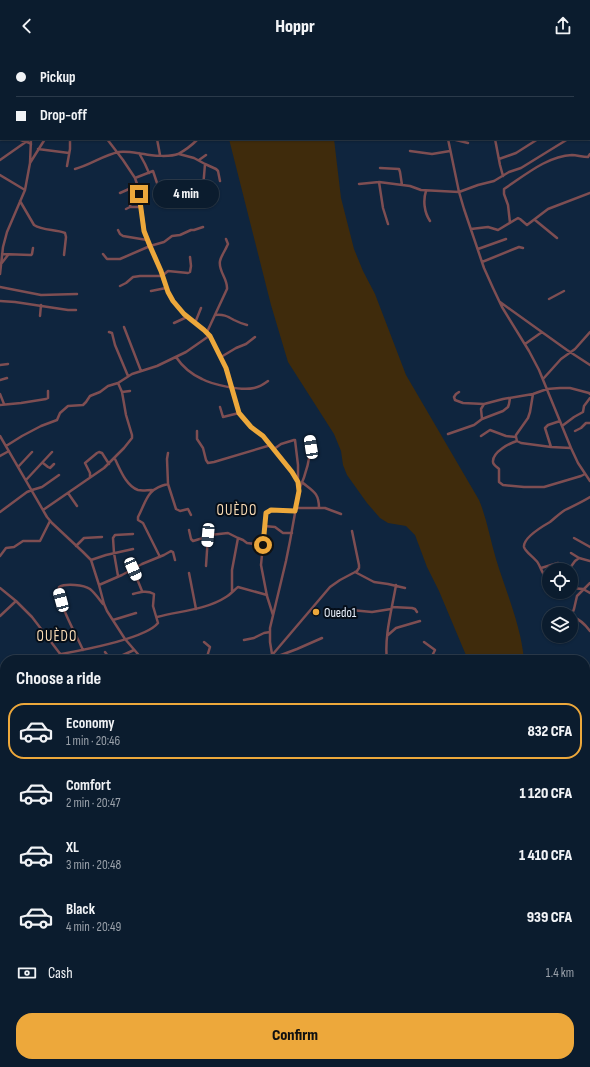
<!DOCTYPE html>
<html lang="en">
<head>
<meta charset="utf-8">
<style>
  :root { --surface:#0b1c2e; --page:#142536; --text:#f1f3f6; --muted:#9aa1aa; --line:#2b3a4a; --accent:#eda83b }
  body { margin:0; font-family:"Sofia Sans Condensed",sans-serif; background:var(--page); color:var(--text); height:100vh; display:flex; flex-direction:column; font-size:15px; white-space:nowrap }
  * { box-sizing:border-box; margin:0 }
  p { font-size:13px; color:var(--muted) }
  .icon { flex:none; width:22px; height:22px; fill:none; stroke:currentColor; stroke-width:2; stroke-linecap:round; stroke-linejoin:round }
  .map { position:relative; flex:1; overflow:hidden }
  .drawer { position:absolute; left:0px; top:603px; width:590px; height:412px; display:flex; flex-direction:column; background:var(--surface); border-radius:16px 16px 0 0; box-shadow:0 1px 3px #0004,0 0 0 1px var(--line) }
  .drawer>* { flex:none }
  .top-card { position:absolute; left:0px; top:0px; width:590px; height:88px; box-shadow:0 1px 3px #0004,0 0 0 1px var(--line); display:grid; align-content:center; height:88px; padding:0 16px; background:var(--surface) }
  .buttons { position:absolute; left:542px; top:511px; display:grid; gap:8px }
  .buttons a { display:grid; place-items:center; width:36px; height:36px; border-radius:50%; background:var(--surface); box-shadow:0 1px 3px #0004,0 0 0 1px var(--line); font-size:20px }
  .end { position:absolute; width:18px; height:18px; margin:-9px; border:5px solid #eda83b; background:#111; box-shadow:0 0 0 2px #111 }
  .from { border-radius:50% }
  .bubble { position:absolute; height:28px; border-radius:14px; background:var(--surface); box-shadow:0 1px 3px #0004,0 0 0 1px var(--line); font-size:13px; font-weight:800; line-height:28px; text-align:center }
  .car { position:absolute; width:12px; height:24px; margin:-12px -6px; border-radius:5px; box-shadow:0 0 3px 1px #0007; background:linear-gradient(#fff 24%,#345 0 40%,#fff 0 76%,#345 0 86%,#fff 0) }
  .top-card b { display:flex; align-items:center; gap:14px; height:38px; font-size:15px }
  .top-card b+b { border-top:1px solid var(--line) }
  .top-card i { width:10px; height:10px; background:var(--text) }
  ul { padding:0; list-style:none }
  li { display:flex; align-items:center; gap:12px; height:56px; margin:0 8px 6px; padding:0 8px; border:2px solid transparent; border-radius:16px }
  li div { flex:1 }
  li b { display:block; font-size:15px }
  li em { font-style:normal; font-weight:800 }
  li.on { border-color:var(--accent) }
  li>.icon { width:36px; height:36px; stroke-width:1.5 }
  h2 { padding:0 16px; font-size:18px; line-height:48px }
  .pay { display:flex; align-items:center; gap:10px; height:44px; padding:0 16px; font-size:15px }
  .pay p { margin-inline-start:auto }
  .primary-button { display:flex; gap:8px; margin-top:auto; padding:8px 16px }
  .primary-button a { flex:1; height:46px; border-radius:16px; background:var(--accent); color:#111; font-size:16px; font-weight:800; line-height:46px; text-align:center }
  header { display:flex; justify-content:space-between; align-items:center; height:52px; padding:0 16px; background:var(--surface); font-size:18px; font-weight:800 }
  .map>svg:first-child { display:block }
  .green { fill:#3f2b0c }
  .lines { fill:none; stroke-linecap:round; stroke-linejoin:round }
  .minor { stroke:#7e4e52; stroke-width:2.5 }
  .tertiary { stroke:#7e4e52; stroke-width:3 }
  .primary { stroke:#d7757f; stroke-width:4.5 }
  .route { stroke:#eda83b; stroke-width:5 }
  .poi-dot { fill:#eda83b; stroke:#050e19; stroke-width:1.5 }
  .labels { text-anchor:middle; stroke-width:4; stroke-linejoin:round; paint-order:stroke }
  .poi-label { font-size:13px; fill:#e9f1fc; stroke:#050e19; text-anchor:start }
  .quarter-label { font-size:15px; letter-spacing:1px; fill:#f7dab4; stroke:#050e19 }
</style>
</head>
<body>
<header><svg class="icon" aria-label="back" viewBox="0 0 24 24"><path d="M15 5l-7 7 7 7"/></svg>Hoppr<svg class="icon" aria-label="share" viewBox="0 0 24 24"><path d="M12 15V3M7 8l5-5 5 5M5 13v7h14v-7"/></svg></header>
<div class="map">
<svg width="590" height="1015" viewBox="0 0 590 1015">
  <rect width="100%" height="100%" fill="#0f253e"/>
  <path class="green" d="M 229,87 L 334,87 L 341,146 L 354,197 L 363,219 L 375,242 L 406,323 L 479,448 C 487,467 490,487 496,507 C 506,540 521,573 524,608 L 468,608 L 439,539 L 427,515 L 415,483 L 406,474 L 388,471 L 380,466 L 367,451 L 347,423 L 343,413 L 341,399 L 334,382 L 288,310 L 271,253 Z"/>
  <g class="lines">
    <path class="minor" d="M 83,0 L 84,1
      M 131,0 L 143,0
      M 165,0 L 165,1
      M 368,0 L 368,1
      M 385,0 L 385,1
      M 428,0 L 429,1
      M 450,0 L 454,1
      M 39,1 L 39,0
      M 56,1 L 56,0
      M 97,1 L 97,0
      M 120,1 L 121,0
      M 401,1 L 402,0
      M 498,1 L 506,0
      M 589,12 L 590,12
      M 0,13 L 1,14
      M 589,28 L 590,28
      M 0,38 L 1,38
      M 589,70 L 590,69
      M 0,76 L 1,77
      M 19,87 C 23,90 27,89 31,92
      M 107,87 L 123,108 L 135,126 L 137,132 L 141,152 L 145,179 L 150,194 L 159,214 L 163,228 L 170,245 L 184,262 L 204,277 L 209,284 L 226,316 L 239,361 L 251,375 L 263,384 L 282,407 L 292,420 L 298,430 L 299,439 L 290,489 L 286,509 L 270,576 L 270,590 L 273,608
      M 157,87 L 160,103
      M 448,87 L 459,140 L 464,157 L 484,216 L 493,236 L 502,255 L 529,299 L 539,318 L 571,396 L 578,411 L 590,429
      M 452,87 L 468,91
      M 495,87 L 500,113 L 503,124
      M 38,97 L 69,101
      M 410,99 L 432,102 L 450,99
      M 139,101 L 145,112 L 149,121
      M 179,102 L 194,106 L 205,112 L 216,117 L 218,119 L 220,129
      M 499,107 L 516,101 L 538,87
      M 0,108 L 30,87
      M 199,108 L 206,103
      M 30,111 L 45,87
      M 205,112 L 203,136 L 207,142
      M 67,114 L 70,97 L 70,87
      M 380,116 L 399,117 L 400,120 L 402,133
      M 75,117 C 91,113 103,103 119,100 C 127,99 136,101 144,102 C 152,104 171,105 178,102 C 184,99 193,92 198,87
      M 0,123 L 25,138
      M 135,126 L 153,119 L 157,131 L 158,132 L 183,131
      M 379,130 L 383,156 L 388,172
      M 359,132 L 379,130 L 410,134 L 421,138 L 459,140 L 478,133 L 494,129 L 509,120 L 521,116 L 568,87
      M 129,137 L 131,145 L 130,155
      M 426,139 C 423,148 424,160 430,169
      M 120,141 L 129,137 L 137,132
      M 20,149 L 34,173 C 43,179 55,177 65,181 L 66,185 L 64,203
      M 126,157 L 130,155 L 141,155
      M 535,168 L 557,186
      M 510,171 L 508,153 L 504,142 L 504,137 C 524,124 547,104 572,103 C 577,103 582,105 588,105 L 590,102
      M 471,177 L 488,175 L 498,178 L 518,166 L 520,167 L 527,173 L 548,157 L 590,141
      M 118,178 L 120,182 L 123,184 L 147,188
      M 478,197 L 506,187
      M 2,202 L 31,203 L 32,202 L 33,196
      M 103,202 L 107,207 L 120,207 L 150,194 L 164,190 L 172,184 L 180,183 L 191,178 L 194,178 L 203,175
      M 482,210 L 519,195 L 523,196
      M 1,212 L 8,203
      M 0,222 L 3,195 L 7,180 L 25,138 L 30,111 L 31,87
      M 120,234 L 126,231 L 133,225 L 140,224 L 162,224 L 168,219 L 188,221 L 190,220 L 191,214 L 190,205
      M 0,235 L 41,243 L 77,242
      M 151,239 L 166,236
      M 549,247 L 564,239
      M 0,249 L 15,250 L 68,258 L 76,258
      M 500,250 L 567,298 L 590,313
      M 215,263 C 223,262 227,264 234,268 C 238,270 243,272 247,273
      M 40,264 L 41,253
      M 174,271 L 187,265
      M 195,271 L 201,256
      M 124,275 L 141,319
      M 109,280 L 112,281 L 115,293 L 128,324
      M 207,280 L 227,237 C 228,227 218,219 220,209 C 221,204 225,199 227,194 L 228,192 L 226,187
      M 525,292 L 542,280
      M 176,305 C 182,314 191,322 202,327 C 213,333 242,339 254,336 C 259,335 264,332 268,329
      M 221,305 L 236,296 L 246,292 L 255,285
      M 0,313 L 8,312
      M 543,327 L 561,307 L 575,297 L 590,280
      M 0,328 L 7,326
      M 122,340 L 130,339
      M 459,340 L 456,342 L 454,345 L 455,348 L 463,351 L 484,352 L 503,347 L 533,342 L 547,337 L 560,336 L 570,336 L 589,341 L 590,342
      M 0,342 L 4,352
      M 533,342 L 530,360 L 528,366 L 516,383 L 516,385 L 517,389 L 521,391 L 551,395 L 571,396
      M 0,353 L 21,351 L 46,347 L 48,346 L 48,339
      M 220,355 L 223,365 L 239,361
      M 482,367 L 481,357 L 484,352
      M 562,374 L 574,365 L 583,360 L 584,354 L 590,346
      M 197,379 L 197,387 L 203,396 L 206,408 L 208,411 L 214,410 L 271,393
      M 575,379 L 581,376 L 586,371 L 590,371
      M 448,382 L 474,373 L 482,367 L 503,359 L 508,355 L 509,352 L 510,346
      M 0,384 L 47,465 L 52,471 L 83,500 L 91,508 L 99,533 L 104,552 L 107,559 L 125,587 L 143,608
      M 481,384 L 490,378 L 506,384 L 516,385
      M 517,389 C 510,391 492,400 493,410 C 493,413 497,415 499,417 L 499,430 L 503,433 L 524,435 L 544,435 L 581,424 L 585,422
      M 6,394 L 22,384 L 41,374 L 57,368 L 60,361 L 68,354 L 83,353 L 86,350 L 90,344 L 100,340 L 108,334 L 118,331 L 132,322 L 157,314 L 186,300 L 209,284
      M 551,395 L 545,376 L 548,373 L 560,369
      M 274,397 L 281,392 L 294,388 L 295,388 L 298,413 L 298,429
      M 168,401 L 167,407 L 168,432 L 176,457 L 180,459 L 188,457 L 191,463
      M 0,404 L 9,399
      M 115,407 C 120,417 126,434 138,438 C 143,439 147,438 152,438
      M 43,411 L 48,415 L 50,416 L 54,412
      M 18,415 L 32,400
      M 90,425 L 90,421 L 85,411 L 97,401 L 99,400 L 102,401 L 109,412
      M 26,428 L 52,400
      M 303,431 C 313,439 319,441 319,456
      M 299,438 C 306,422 312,404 310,386
      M 68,441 L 77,454
      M 296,456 L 325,456 L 341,462
      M 43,458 L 104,416 L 124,396 L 132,386 L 132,383 L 126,363 L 122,340 L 118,331
      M 0,460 L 27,440 L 32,438 L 42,435 L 59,423
      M 264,474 L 275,475 L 283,481 L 292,481
      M 189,478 L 191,487 L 193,489 L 203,486 L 210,483 L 228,481 L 238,486 L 243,488 L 247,491 L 263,493
      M 574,486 L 590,495
      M 76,494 L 84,486 L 102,485
      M 571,501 L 579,506 L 590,509
      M 0,504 L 6,496 L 14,495 L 23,489 L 40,489 L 50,469
      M 160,505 L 143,471 L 138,468 L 138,465 C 147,448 146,437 168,432
      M 91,508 L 106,503 L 133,497
      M 206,514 L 208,484
      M 541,516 L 558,511 C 562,512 565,516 570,516 L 575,509 L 579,506
      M 133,517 L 142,539
      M 355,520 L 374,530 L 388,532 L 405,536
      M 189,521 L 196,557
      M 118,524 L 114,501 L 113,486 L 115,483 L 133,482
      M 549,529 C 543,524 542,518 538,511 C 535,506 525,500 524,495 C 523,486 543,474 550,470 C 555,466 560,461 565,458 C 573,454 582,450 590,445
      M 590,531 L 577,544 L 574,557 L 572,562 L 573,565 C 581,568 585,572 590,579
      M 99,533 L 122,523 L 142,512 L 164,503 L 171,499 L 173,500 L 175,508
      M 0,536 L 16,549 L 32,565 L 61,603 L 70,608
      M 571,536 L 583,537 L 590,541
      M 232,539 L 232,518 L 238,486
      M 392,555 L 412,556 L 415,557 L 417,560
      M 345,561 L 351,558 L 372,560 L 391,557
      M 273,563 L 267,544 L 261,513 L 266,461 L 271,458 L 295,459
      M 0,564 L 16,549
      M 157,565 C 179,559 206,558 226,545 C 231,542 234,538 238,535 L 267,543
      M 113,568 L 136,561
      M 388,583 L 396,576 L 420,569
      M 244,588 L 254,586 L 264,581 L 270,580
      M 204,590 L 210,595 L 206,608
      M 424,590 L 435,598 L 430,608
      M 83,598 C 76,582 58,552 59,535 C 66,531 84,533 90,537 C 95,541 99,547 103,552
      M 105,600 L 110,607 L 112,608 L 134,598
      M 273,602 L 330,535 L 340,528 L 357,519 L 359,516 L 359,513 L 352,479
      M 273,606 L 297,597 L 322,586
      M 25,608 C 51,604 143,590 158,571 L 153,554 L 154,542 C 147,538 140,540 133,542
      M 387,608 C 384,585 392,557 396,533
      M 0,616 L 5,614
      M 0,714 C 3,720 3,726 5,733
      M 4,746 L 5,779
      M 585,901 L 590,902
      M 0,902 L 5,902
      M 0,910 L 5,909
      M 585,917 L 590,918
      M 585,940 L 590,941
      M 585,980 L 588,981 L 590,980
      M 0,987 L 5,993
      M 585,1006 L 590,1007
      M 23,1010 L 28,1015
      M 161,1010 L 164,1015
      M 268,1010 L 268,1015
      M 0,1013 L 5,996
      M 67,1015 L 75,1010
      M 93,1015 L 95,1010
      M 204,1015 L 204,1010
      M 230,1015 L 231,1010
      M 317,1015 L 322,1010
      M 358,1015 L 358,1010
      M 366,1015 L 366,1010
      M 417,1015 L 418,1010"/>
    <path class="tertiary" d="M 534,0 L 535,1
      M 539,0 L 540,1
      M 589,56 L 590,57
      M 589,60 L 590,61"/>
    <path class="primary" d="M 0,642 L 5,642
      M 0,646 L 5,646
      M 585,750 L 590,748"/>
  </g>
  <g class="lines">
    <path class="route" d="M 139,142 L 144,179 L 150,194 L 161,219 L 168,240 L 173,249 L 184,262 L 204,278 L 210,284 L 226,316 L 239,361 L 251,375 L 263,384 L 292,420 L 298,430 L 299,439 L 295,459 L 271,458 L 266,461 L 263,493"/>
  </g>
  <circle class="poi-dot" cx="316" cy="560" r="4"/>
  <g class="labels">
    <g class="poi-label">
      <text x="324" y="565">Ouedo1</text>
    </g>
    <g class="quarter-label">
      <text x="237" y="463">OUÈDO</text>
      <text x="57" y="589">OUÈDO</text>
    </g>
  </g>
</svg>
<div class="buttons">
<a><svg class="icon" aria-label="locate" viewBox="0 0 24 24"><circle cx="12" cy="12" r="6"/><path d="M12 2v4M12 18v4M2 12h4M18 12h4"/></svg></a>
<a><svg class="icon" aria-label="layers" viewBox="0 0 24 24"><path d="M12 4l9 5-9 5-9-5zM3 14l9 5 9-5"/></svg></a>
</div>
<i class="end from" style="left:263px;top:493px"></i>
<i class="end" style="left:139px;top:142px"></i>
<div class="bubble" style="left:153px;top:128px;width:66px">4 min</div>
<i class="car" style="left:311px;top:395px;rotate:351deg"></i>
<i class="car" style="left:208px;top:483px;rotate:185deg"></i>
<i class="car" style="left:133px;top:517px;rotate:156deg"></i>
<i class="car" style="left:61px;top:548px;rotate:345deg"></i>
<div class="top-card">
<b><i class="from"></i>Pickup</b>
<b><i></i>Drop-off</b>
</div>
<section class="drawer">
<h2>Choose a ride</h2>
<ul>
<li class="on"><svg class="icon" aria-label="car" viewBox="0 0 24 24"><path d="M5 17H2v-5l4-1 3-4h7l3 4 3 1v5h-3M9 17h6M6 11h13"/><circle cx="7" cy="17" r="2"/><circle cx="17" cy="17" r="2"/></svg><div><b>Economy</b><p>1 min · 20:46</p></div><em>832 CFA</em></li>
<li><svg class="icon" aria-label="car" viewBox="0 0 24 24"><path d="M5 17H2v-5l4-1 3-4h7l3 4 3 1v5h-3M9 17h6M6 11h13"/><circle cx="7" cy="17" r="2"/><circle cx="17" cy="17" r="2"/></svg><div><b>Comfort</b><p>2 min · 20:47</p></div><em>1 120 CFA</em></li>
<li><svg class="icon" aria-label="car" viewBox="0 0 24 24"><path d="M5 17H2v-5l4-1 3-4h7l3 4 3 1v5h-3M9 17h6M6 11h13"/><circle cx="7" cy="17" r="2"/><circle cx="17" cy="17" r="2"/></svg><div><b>XL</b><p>3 min · 20:48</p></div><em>1 410 CFA</em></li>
<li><svg class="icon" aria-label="car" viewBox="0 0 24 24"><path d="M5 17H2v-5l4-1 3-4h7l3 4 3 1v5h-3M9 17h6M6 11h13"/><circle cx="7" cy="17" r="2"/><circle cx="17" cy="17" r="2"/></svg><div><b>Black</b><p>4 min · 20:49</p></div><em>939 CFA</em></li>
</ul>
<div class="pay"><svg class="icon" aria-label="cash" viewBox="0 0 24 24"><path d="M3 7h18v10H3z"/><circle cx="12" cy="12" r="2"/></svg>Cash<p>1.4 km</p></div>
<div class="primary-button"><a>Confirm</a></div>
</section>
</div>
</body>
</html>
